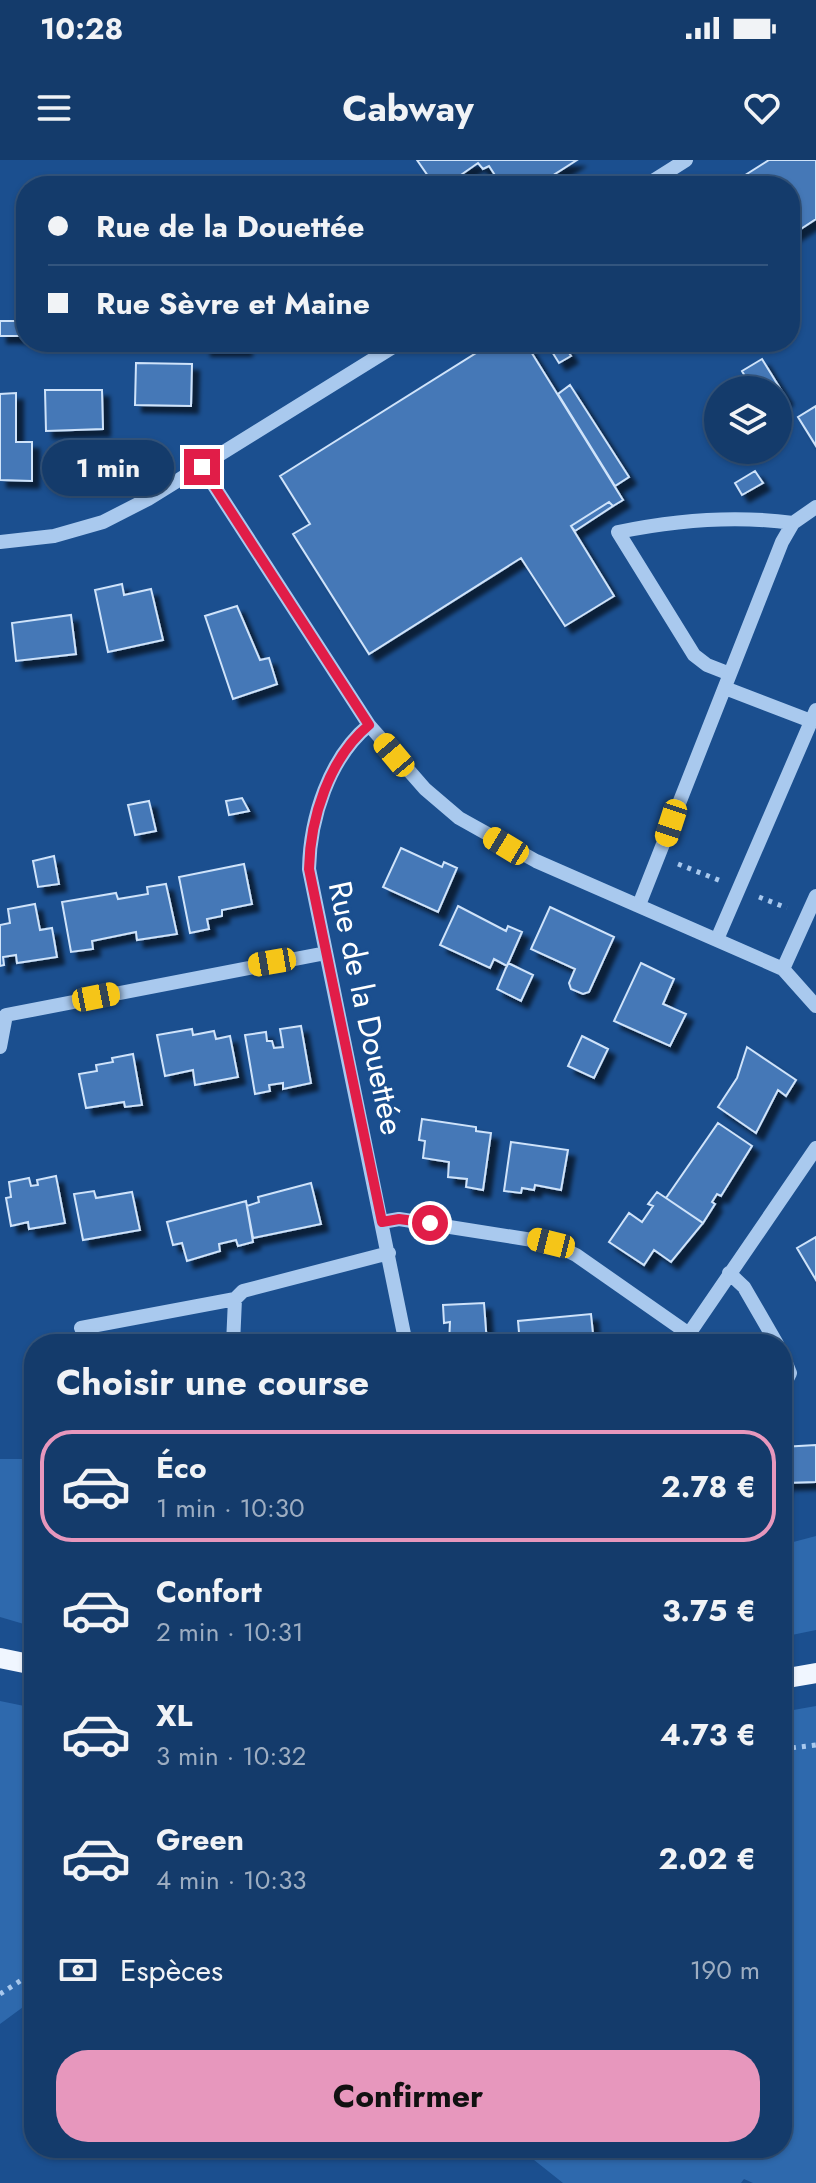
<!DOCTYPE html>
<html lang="fr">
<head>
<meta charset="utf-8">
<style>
  :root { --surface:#143b6b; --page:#1d4271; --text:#f1f3f6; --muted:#9dadc1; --line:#33557e; --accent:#e797bd }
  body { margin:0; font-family:Jost,sans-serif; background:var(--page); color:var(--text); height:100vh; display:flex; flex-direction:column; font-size:30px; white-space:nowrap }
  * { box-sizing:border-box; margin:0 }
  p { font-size:26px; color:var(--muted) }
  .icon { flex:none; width:44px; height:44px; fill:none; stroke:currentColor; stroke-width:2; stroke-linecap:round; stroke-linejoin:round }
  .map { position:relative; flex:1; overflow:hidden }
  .panel { position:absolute; left:24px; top:1174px; width:768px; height:824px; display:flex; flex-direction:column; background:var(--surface); border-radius:32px; box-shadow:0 2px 6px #0004,0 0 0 2px var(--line) }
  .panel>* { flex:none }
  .guide { position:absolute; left:16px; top:16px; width:784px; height:176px; border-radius:32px; box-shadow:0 2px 6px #0004,0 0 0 2px var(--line); display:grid; align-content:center; height:176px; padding:0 32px; background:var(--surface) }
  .tools { position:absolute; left:704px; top:216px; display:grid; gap:16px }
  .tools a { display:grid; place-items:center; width:88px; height:88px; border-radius:50%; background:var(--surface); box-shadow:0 2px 6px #0004,0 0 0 2px var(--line); font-size:40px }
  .end { position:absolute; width:36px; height:36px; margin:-18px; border:10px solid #e11d48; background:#fff; box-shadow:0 0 0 4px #fff }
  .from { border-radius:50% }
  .bubble { position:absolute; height:56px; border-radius:28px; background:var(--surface); box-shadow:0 2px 6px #0004,0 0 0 2px var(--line); font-size:26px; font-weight:700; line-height:56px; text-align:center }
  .car { position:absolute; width:24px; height:48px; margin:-24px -12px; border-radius:10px; box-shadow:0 0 6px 2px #0007; background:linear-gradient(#f5c518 24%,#345 0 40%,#f5c518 0 76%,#345 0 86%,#f5c518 0) }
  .guide b { display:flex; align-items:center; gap:28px; height:76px; font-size:30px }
  .guide b+b { border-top:2px solid var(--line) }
  .guide i { width:20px; height:20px; background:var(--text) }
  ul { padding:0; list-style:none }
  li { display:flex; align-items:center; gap:24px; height:112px; margin:0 16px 12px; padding:0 16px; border:4px solid transparent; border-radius:32px }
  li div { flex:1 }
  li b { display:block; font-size:30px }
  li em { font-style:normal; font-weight:700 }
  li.on { border-color:var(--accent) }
  li>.icon { width:72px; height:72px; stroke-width:1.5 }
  h2 { padding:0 32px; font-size:36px; line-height:96px }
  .pay { display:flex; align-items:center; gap:20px; height:88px; padding:0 32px; font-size:30px }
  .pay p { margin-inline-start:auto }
  .action { display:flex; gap:16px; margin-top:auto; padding:16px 32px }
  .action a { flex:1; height:92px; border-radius:32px; background:var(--accent); color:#111; font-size:32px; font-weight:700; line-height:92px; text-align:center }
  .status { display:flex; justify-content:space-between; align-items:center; height:56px; padding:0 40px; background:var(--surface); direction:ltr }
  .status svg { height:22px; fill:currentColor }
  header { display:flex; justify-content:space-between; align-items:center; height:104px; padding:0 32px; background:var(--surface); font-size:36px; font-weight:700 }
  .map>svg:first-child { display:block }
  .green { fill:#2e69ad }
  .building { fill:#4478b7; stroke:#cfe3fa; stroke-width:2; filter:url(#shadow) }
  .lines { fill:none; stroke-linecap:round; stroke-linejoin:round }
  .path { stroke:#a9c9ee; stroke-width:5; stroke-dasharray:4 6; stroke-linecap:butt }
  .minor { stroke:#a9c9ee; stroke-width:14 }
  .major { stroke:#f0f6ff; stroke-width:20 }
  .route { stroke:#e11d48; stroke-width:10 }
  .labels { text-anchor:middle; stroke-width:6; stroke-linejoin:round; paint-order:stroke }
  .street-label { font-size:32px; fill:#fff; stroke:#1b4f8f }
</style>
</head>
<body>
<div class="status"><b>10:28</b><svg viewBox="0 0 49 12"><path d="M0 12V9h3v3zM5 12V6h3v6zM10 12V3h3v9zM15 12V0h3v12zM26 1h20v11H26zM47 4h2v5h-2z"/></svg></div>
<header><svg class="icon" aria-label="menu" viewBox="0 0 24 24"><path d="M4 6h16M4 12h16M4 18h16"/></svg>Cabway<svg class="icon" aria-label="heart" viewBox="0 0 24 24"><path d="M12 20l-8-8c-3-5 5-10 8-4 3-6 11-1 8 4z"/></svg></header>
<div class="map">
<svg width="816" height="2023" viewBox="0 0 816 2023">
  <defs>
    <filter id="shadow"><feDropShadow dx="7" dy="7" stdDeviation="2" flood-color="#0009"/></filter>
  </defs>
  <rect width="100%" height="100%" fill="#1b4f8f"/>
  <path class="green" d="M 0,1299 L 34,1299 L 34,1467 L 0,1457 Z
    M 816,1376 L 816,1470 L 782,1477 L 782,1385 Z
    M 0,1541 L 34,1548 L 34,1839 L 0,1864 Z
    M 816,1546 L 816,2023 L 753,2023 L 744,2019 L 741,2023 L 563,2023 L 519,1988 L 782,1988 L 782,1552 Z"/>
  <path class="building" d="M 417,0 L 577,0 L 536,26 L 502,26 L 489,6 L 483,9 L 478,3 L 445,26 L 435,26 Z
    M 769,0 L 816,0 L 816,59 L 790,76 L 790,26 L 728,26 Z
    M 0,161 L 26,161 L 26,176 L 0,176 Z
    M 204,182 L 244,182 L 245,189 L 204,189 Z
    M 505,182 L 525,182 L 623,340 L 613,346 L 609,342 L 571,366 L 614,436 L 565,466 L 521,398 L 369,494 L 293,374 L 310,364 L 280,316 L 489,185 L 492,190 Z
    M 546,182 L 562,182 L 571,196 L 559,203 Z
    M 762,199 L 786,238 L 778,243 L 778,230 L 753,230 L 742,211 Z
    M 136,203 L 192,204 L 191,246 L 135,245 Z
    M 570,225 L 629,317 L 615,326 L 558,234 Z
    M 45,230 L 102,230 L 103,269 L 46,271 Z
    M 16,233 L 16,282 L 32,282 L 32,321 L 0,320 L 0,234 Z
    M 816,246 L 816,286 L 798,257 Z
    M 755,311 L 763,323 L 742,335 L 735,323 Z
    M 609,342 L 613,346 L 575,371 L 571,366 Z
    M 122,424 L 124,435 L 151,429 L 163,480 L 108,492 L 95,430 Z
    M 237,446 L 260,500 L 269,498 L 277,524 L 233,539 L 205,456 Z
    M 71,455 L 76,494 L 16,501 L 12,463 Z
    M 242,638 L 249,651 L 229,655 L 226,641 Z
    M 149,641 L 156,671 L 135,675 L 128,645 Z
    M 401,688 L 442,707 L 444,702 L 457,708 L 438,752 L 383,727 Z
    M 54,696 L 59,724 L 38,727 L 33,701 Z
    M 244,704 L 252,744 L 222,750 L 222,756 L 207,759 L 209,769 L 190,773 L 179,717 Z
    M 166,724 L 177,774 L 137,780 L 136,772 L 92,781 L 93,789 L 71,792 L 62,742 L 116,733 L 118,739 L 148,734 L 147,727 Z
    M 35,744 L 40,770 L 52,768 L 57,797 L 17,803 L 16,795 L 3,797 L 4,805 L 0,806 L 0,765 L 10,763 L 8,749 Z
    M 458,746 L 506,771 L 508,766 L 522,772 L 507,806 L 494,799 L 490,808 L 440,785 Z
    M 550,747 L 614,777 L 589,832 L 583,834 L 571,829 L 569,823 L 575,809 L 531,789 Z
    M 508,803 L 533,815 L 521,841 L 497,829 Z
    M 641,803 L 674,819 L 663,844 L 686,854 L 670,886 L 614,861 Z
    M 301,866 L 311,923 L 283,929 L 283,923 L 269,925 L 270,931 L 255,934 L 245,875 L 266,872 L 267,881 L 272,881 L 274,888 L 283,887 L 280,869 Z
    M 192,869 L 193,875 L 214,871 L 216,879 L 230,876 L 238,917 L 195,925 L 193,910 L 165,916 L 157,875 Z
    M 582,876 L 608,889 L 594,918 L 568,906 Z
    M 747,887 L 796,920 L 786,936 L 778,930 L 756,973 L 718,947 L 737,918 Z
    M 133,894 L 142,945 L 125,947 L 124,942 L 86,948 L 79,914 L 97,911 L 96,905 L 113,902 L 112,898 Z
    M 422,959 L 476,967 L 476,971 L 491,973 L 483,1030 L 466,1027 L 467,1019 L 448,1017 L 449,1002 L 423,998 L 425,981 L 419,980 Z
    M 718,963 L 752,986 L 721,1036 L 717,1034 L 712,1042 L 715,1044 L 703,1063 L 666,1038 Z
    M 511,982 L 568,990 L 561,1030 L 535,1025 L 534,1030 L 522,1028 L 521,1033 L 504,1031 Z
    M 56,1016 L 65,1063 L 29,1069 L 28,1062 L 11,1066 L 6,1038 L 11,1037 L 9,1022 L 29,1018 L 31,1026 L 38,1025 L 37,1020 Z
    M 311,1023 L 321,1064 L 253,1078 L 247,1046 L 259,1042 L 258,1037 Z
    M 94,1031 L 96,1038 L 132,1032 L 140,1070 L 83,1080 L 74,1034 Z
    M 657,1032 L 703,1063 L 671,1102 L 654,1090 L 644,1105 L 609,1082 L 629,1053 L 642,1062 L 653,1046 L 648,1044 Z
    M 246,1041 L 253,1082 L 238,1086 L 236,1080 L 219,1084 L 220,1091 L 187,1101 L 182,1083 L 173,1085 L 167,1062 Z
    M 816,1077 L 816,1120 L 797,1088 Z
    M 484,1143 L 487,1184 L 449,1184 L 450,1162 L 444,1163 L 443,1145 Z
    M 591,1154 L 594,1184 L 520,1184 L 518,1161 Z
    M 135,1179 L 180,1179 L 180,1184 L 135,1184 Z
    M 816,1285 L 816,1322 L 784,1323 L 782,1333 L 782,1287 Z"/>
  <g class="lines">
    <path class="path" d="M 678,704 L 721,721
      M 759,737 L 787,748
      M 782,1589 L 816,1585
      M 0,1834 L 34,1812"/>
    <path class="minor" d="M 645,26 L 686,0
      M 202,307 L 369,565 L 425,629 L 459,658 L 536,701 L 783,809 L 816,846
      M 0,382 L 54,376 L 103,362 L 148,339 L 401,182
      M 730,514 L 707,505 L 694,495 L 618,372 C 676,360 734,355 793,363
      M 725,528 L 811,561
      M 369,565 C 329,598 310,658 309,709 L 406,1184
      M 639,745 L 782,382 L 793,363 L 816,347
      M 718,777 L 816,550
      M 783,809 L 816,736
      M 0,887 L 6,855 L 326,793
      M 382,1062 L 399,1059 L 551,1083 L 576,1095 L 689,1174
      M 729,1113 L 744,1127 L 777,1184
      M 81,1168 L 235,1139
      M 233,1184 L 235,1139 L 243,1131 L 389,1093
      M 682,1184 L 816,988
      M 782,1193 L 790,1213 L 782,1229"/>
    <path class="major" d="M 0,1498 L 34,1505
      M 782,1519 L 816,1513"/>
  </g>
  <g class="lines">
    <path class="route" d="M 202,307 L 369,565 C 329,598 310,659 309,709 L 382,1062 L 399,1059 L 430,1063"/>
  </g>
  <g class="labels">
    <g class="street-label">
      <text transform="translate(366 848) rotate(78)" y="11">Rue de la Douettée</text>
    </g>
  </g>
</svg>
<div class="tools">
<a><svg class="icon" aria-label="layers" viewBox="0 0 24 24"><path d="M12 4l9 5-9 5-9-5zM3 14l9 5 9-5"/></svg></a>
</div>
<i class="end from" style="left:430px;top:1063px"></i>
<i class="end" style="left:202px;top:307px"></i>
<div class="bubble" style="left:42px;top:280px;width:132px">1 min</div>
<i class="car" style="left:394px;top:595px;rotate:320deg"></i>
<i class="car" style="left:671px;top:663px;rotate:198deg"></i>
<i class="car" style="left:506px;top:686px;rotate:301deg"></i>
<i class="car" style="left:272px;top:802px;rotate:260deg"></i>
<i class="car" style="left:96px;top:837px;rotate:79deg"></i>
<i class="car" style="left:551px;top:1083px;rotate:284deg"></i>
<div class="guide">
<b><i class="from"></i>Rue de la Douettée</b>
<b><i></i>Rue Sèvre et Maine</b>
</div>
<section class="panel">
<h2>Choisir une course</h2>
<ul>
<li class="on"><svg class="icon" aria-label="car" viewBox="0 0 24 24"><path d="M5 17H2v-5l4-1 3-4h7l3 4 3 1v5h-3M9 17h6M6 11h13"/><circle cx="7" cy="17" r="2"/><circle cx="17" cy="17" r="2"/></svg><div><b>Éco</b><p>1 min · 10:30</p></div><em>2.78 €</em></li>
<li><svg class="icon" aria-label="car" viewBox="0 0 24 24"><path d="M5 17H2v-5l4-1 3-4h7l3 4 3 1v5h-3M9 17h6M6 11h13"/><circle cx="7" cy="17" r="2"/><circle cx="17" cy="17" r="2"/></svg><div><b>Confort</b><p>2 min · 10:31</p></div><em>3.75 €</em></li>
<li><svg class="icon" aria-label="car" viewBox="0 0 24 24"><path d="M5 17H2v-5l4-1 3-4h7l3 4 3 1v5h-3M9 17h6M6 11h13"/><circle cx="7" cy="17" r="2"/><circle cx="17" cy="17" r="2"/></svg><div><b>XL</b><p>3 min · 10:32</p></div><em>4.73 €</em></li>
<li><svg class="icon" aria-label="car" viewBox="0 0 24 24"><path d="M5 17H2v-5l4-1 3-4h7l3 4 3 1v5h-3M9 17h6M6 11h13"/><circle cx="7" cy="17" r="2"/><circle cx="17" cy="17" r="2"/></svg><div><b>Green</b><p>4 min · 10:33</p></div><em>2.02 €</em></li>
</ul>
<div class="pay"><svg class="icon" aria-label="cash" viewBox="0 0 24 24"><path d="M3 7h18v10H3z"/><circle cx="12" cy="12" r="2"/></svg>Espèces<p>190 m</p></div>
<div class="action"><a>Confirmer</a></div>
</section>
</div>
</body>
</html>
